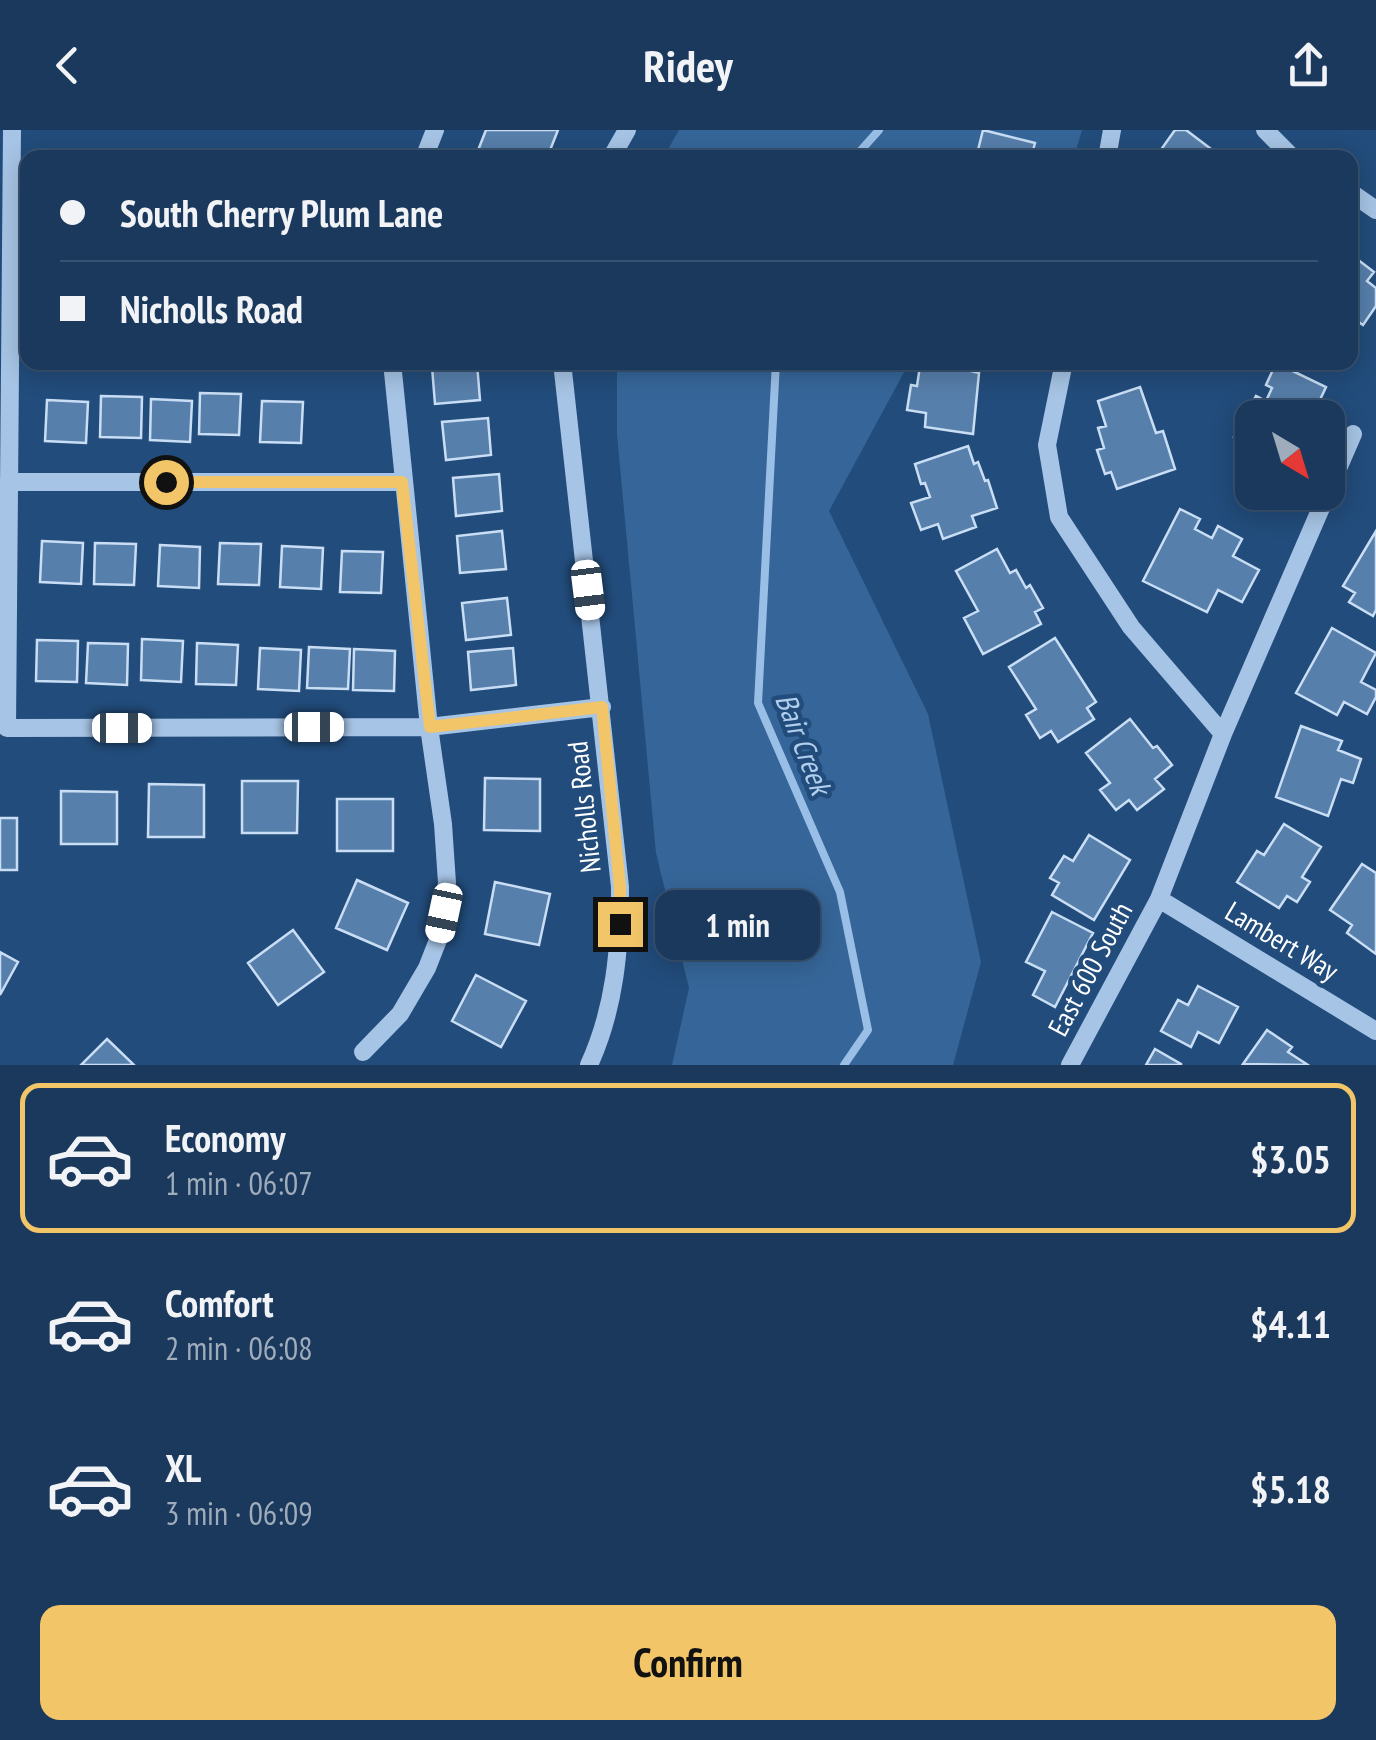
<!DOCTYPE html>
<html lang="en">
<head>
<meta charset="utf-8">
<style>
  :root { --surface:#1a395c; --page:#234062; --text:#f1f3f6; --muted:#9facbb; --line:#385372; --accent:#f1c568 }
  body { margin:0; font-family:"PT Sans Narrow",sans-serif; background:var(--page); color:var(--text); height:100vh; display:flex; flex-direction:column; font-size:38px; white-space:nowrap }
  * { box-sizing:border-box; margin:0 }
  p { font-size:32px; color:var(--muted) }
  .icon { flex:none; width:55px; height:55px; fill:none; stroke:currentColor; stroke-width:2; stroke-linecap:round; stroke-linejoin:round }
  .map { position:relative; height:935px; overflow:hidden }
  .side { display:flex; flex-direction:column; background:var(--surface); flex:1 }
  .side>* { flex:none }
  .banner { position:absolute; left:20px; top:20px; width:1338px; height:220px; border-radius:20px; box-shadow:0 5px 25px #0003,0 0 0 2px var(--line); display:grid; align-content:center; height:220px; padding:0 40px; background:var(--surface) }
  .needle { width:65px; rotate:142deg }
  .tools { position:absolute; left:1235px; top:270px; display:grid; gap:20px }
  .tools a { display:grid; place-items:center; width:110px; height:110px; border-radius:20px; background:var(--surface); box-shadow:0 5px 25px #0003,0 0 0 2px var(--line); font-size:50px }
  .end { position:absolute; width:45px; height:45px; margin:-22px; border:12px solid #f1c568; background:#111; box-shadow:0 0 0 5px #111 }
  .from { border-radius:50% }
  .bubble { position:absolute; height:70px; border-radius:20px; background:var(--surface); box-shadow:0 5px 25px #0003,0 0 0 2px var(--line); font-size:32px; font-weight:700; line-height:70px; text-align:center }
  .car { position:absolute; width:30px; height:60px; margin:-30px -15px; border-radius:12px; box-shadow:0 0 8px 2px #0007; background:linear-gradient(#fff 24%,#345 0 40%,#fff 0 76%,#345 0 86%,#fff 0) }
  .banner b { display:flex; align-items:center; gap:35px; height:95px; font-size:38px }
  .banner b+b { border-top:2px solid var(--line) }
  .banner i { width:25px; height:25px; background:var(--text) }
  ul { padding:18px 0 0; list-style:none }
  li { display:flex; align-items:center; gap:30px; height:150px; margin:0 20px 15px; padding:0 20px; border:5px solid transparent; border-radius:20px }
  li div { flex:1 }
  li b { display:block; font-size:38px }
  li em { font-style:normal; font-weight:700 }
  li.current { border-color:var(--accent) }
  li>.icon { width:90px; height:90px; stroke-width:1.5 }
  .button { display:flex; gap:20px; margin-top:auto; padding:20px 40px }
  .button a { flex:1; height:115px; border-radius:20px; background:var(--accent); color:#111; font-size:40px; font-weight:700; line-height:115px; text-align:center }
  header { display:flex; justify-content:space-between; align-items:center; height:130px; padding:0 40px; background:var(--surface); font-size:45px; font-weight:700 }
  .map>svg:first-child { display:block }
  .green { fill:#366699 }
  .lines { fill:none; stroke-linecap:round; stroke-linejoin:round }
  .stream { stroke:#9abfe6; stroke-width:8 }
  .building { fill:#577fab; stroke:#c9def4; stroke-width:2.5 }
  .minor { stroke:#a6c4e5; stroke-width:18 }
  .route { stroke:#f1c568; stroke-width:12 }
  .labels { text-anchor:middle; stroke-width:9; stroke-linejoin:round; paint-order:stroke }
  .street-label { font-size:28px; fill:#fff; stroke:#224c7b }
  .water-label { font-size:30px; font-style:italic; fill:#b1ceed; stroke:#224c7b }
</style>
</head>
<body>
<header><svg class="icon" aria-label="back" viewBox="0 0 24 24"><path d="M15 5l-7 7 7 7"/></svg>Ridey<svg class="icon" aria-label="share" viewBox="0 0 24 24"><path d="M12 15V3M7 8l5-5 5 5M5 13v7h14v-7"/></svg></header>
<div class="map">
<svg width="1376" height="935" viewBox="0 0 1376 935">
  <rect width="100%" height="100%" fill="#224c7b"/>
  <path class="green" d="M 679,0 L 1082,0 L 1074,27 L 663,28 Z
    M 617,233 L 909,233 L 829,381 L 928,584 L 981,832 L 953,935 L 672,935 L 689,858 L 656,723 L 617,304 Z"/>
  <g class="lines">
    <path class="stream" d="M 854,28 L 879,0
      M 776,232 L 758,573 L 840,762 L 868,900 L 844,935"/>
  </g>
  <path class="building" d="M 486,0 L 558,0 L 547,28 L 475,28 Z
    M 983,0 L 1035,13 L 1031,28 L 976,28 Z
    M 1175,0 L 1186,0 L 1219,25 L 1217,28 L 1155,28 Z
    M 331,20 L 371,22 L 371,28 L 330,28 Z
    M 1353,126 L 1374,142 L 1367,151 L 1376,158 L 1376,176 L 1363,195 L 1350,186 Z
    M 928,232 L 973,232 L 971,241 L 979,243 L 973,304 L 925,297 L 926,283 L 907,280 L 911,255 L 917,256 L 920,236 L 927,237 Z
    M 477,233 L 480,270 L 435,274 L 432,237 Z
    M 1276,233 L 1326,257 L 1319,272 L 1325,274 L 1318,288 L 1252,288 L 1252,315 L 1234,307 L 1256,266 L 1266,271 L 1272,258 L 1266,255 Z
    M 1140,257 L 1156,303 L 1163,301 L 1175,339 L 1117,359 L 1111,342 L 1105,344 L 1097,320 L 1104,318 L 1098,298 L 1106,296 L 1098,271 Z
    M 200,263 L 241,264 L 239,305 L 199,304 Z
    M 101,266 L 142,267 L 141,308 L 100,307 Z
    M 151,269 L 192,271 L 190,312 L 150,310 Z
    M 47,270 L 88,272 L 86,313 L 45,311 Z
    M 262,271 L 303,272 L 301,313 L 260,312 Z
    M 488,288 L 491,325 L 446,330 L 442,292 Z
    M 968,316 L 974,334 L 978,332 L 985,351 L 988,350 L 997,378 L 972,386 L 976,397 L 943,409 L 938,394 L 921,400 L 911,373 L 930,367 L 925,353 L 921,354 L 915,334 Z
    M 499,344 L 502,381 L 456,386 L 453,348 Z
    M 1180,379 L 1200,389 L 1195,399 L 1212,408 L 1218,396 L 1242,409 L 1233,426 L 1259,440 L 1242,472 L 1218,460 L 1207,482 L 1143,451 Z
    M 502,401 L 506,439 L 460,443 L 457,406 Z
    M 1376,401 L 1376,480 L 1373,486 L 1349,472 L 1355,463 L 1343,456 Z
    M 42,411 L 83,413 L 81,454 L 40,452 Z
    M 95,413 L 136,414 L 134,455 L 94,454 Z
    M 220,413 L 261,414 L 259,455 L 218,454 Z
    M 160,415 L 200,417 L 199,458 L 158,456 Z
    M 282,416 L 323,418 L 321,459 L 280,457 Z
    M 997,419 L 1010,443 L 1016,440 L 1026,458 L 1030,455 L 1043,478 L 1035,482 L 1041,494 L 983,524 L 964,488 L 978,481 L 956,441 Z
    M 342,421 L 383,422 L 381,463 L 340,462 Z
    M 507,468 L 511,505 L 466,510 L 462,473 Z
    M 1332,498 L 1376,523 L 1361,552 L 1376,560 L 1376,567 L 1367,584 L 1344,572 L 1337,585 L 1296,563 Z
    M 1055,508 L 1096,572 L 1087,578 L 1094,589 L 1058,612 L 1051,601 L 1040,608 L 1026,585 L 1036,579 L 1009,537 Z
    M 142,509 L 183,511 L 181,552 L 141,550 Z
    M 37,510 L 78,511 L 77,552 L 36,551 Z
    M 88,513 L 128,514 L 127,555 L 86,553 Z
    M 197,513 L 238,515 L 236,555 L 196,554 Z
    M 309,517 L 350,519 L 348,559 L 307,558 Z
    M 260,518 L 301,520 L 299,561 L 258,559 Z
    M 513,518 L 516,555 L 471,560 L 468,522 Z
    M 354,519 L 395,521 L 394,561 L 353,560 Z
    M 1130,589 L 1153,618 L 1157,616 L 1172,635 L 1155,649 L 1164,659 L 1137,680 L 1129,670 L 1116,680 L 1100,660 L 1110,653 L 1086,623 Z
    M 1301,596 L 1342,611 L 1338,620 L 1361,629 L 1353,653 L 1341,649 L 1328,686 L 1276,667 Z
    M 485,648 L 540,649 L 540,701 L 484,700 Z
    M 242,651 L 298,651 L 297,703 L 242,703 Z
    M 149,654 L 204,655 L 204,707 L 148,707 Z
    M 61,661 L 117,662 L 117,714 L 61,714 Z
    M 337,669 L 393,669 L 393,721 L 337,721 Z
    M 0,688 L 17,688 L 17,740 L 0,740 Z
    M 1284,694 L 1321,717 L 1302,747 L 1310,752 L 1297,772 L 1287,766 L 1279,778 L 1237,752 L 1257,721 L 1264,725 Z
    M 1089,705 L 1130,730 L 1094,790 L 1052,765 L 1059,753 L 1050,748 L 1064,726 L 1073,731 Z
    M 1362,734 L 1376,743 L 1376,824 L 1347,803 L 1352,795 L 1330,780 Z
    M 357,750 L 408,773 L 387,820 L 336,798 Z
    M 495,752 L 550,764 L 539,815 L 485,804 Z
    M 1052,782 L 1093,803 L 1055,877 L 1033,865 L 1045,841 L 1026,832 Z
    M 293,800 L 324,842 L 278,875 L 248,833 Z
    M 0,822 L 18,832 L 0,865 Z
    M 476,845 L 526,871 L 501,917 L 452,891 Z
    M 1198,856 L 1238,877 L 1219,913 L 1198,902 L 1191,917 L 1161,901 L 1178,870 L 1188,875 Z
    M 1267,900 L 1292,917 L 1288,922 L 1308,935 L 1243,934 Z
    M 107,909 L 134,935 L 81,935 Z
    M 1155,919 L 1181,934 L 1181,935 L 1146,935 Z"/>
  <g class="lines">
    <path class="minor" d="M 12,0 L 7,598 L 429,597 L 602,577
      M 1265,0 L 1293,28
      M 424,28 L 435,0
      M 611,28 L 627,0
      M 1107,28 L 1112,0
      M 1350,62 L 1376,80
      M 562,232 L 620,757 C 620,819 615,878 589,935
      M 1064,232 L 1047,315 L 1059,387 L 1131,497 L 1223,604
      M 8,352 L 403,352
      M 1159,769 L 1376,901
      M 363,922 L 400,884 L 427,838 L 438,810 L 447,753 L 443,694 L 429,597 L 392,232
      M 1070,935 L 1159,769 L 1223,604 L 1353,304"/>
  </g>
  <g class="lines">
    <path class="route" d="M 166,352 L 402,352 L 430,597 L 602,577 L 620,757 L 620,794"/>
  </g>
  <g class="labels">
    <g class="street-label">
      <text transform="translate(584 677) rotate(-96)" y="10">Nicholls Road</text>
      <text transform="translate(1282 811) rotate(31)" y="10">Lambert Way</text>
      <text transform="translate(1090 839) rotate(-62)" y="10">East 600 South</text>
    </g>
    <g class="water-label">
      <text transform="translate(803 614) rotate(69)" y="10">Bair Creek</text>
    </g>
  </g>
</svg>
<div class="tools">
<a><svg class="needle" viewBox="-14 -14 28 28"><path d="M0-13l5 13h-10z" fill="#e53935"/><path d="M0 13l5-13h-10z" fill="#9facbb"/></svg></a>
</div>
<i class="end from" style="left:166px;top:352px"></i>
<i class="end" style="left:620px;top:794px"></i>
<div class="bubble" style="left:655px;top:760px;width:165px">1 min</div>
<i class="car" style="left:588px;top:460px;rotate:173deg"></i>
<i class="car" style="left:314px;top:597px;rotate:90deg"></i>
<i class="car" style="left:122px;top:598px;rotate:90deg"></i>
<i class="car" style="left:444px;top:783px;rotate:192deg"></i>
<div class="banner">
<b><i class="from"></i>South Cherry Plum Lane</b>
<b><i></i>Nicholls Road</b>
</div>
</div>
<section class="side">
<ul>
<li class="current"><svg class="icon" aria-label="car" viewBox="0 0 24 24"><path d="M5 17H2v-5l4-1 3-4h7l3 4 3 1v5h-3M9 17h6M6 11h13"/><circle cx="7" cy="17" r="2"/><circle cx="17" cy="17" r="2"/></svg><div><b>Economy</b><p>1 min · 06:07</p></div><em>$3.05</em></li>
<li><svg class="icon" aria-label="car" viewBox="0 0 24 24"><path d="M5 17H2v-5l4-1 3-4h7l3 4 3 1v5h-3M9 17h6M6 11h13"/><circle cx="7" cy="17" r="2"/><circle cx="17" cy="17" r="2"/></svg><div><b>Comfort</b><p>2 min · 06:08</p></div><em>$4.11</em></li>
<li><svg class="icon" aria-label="car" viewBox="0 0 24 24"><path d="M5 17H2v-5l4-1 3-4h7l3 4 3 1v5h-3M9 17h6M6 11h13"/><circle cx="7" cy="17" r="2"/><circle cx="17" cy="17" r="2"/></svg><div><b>XL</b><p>3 min · 06:09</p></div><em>$5.18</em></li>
</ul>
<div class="button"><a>Confirm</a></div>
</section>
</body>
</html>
